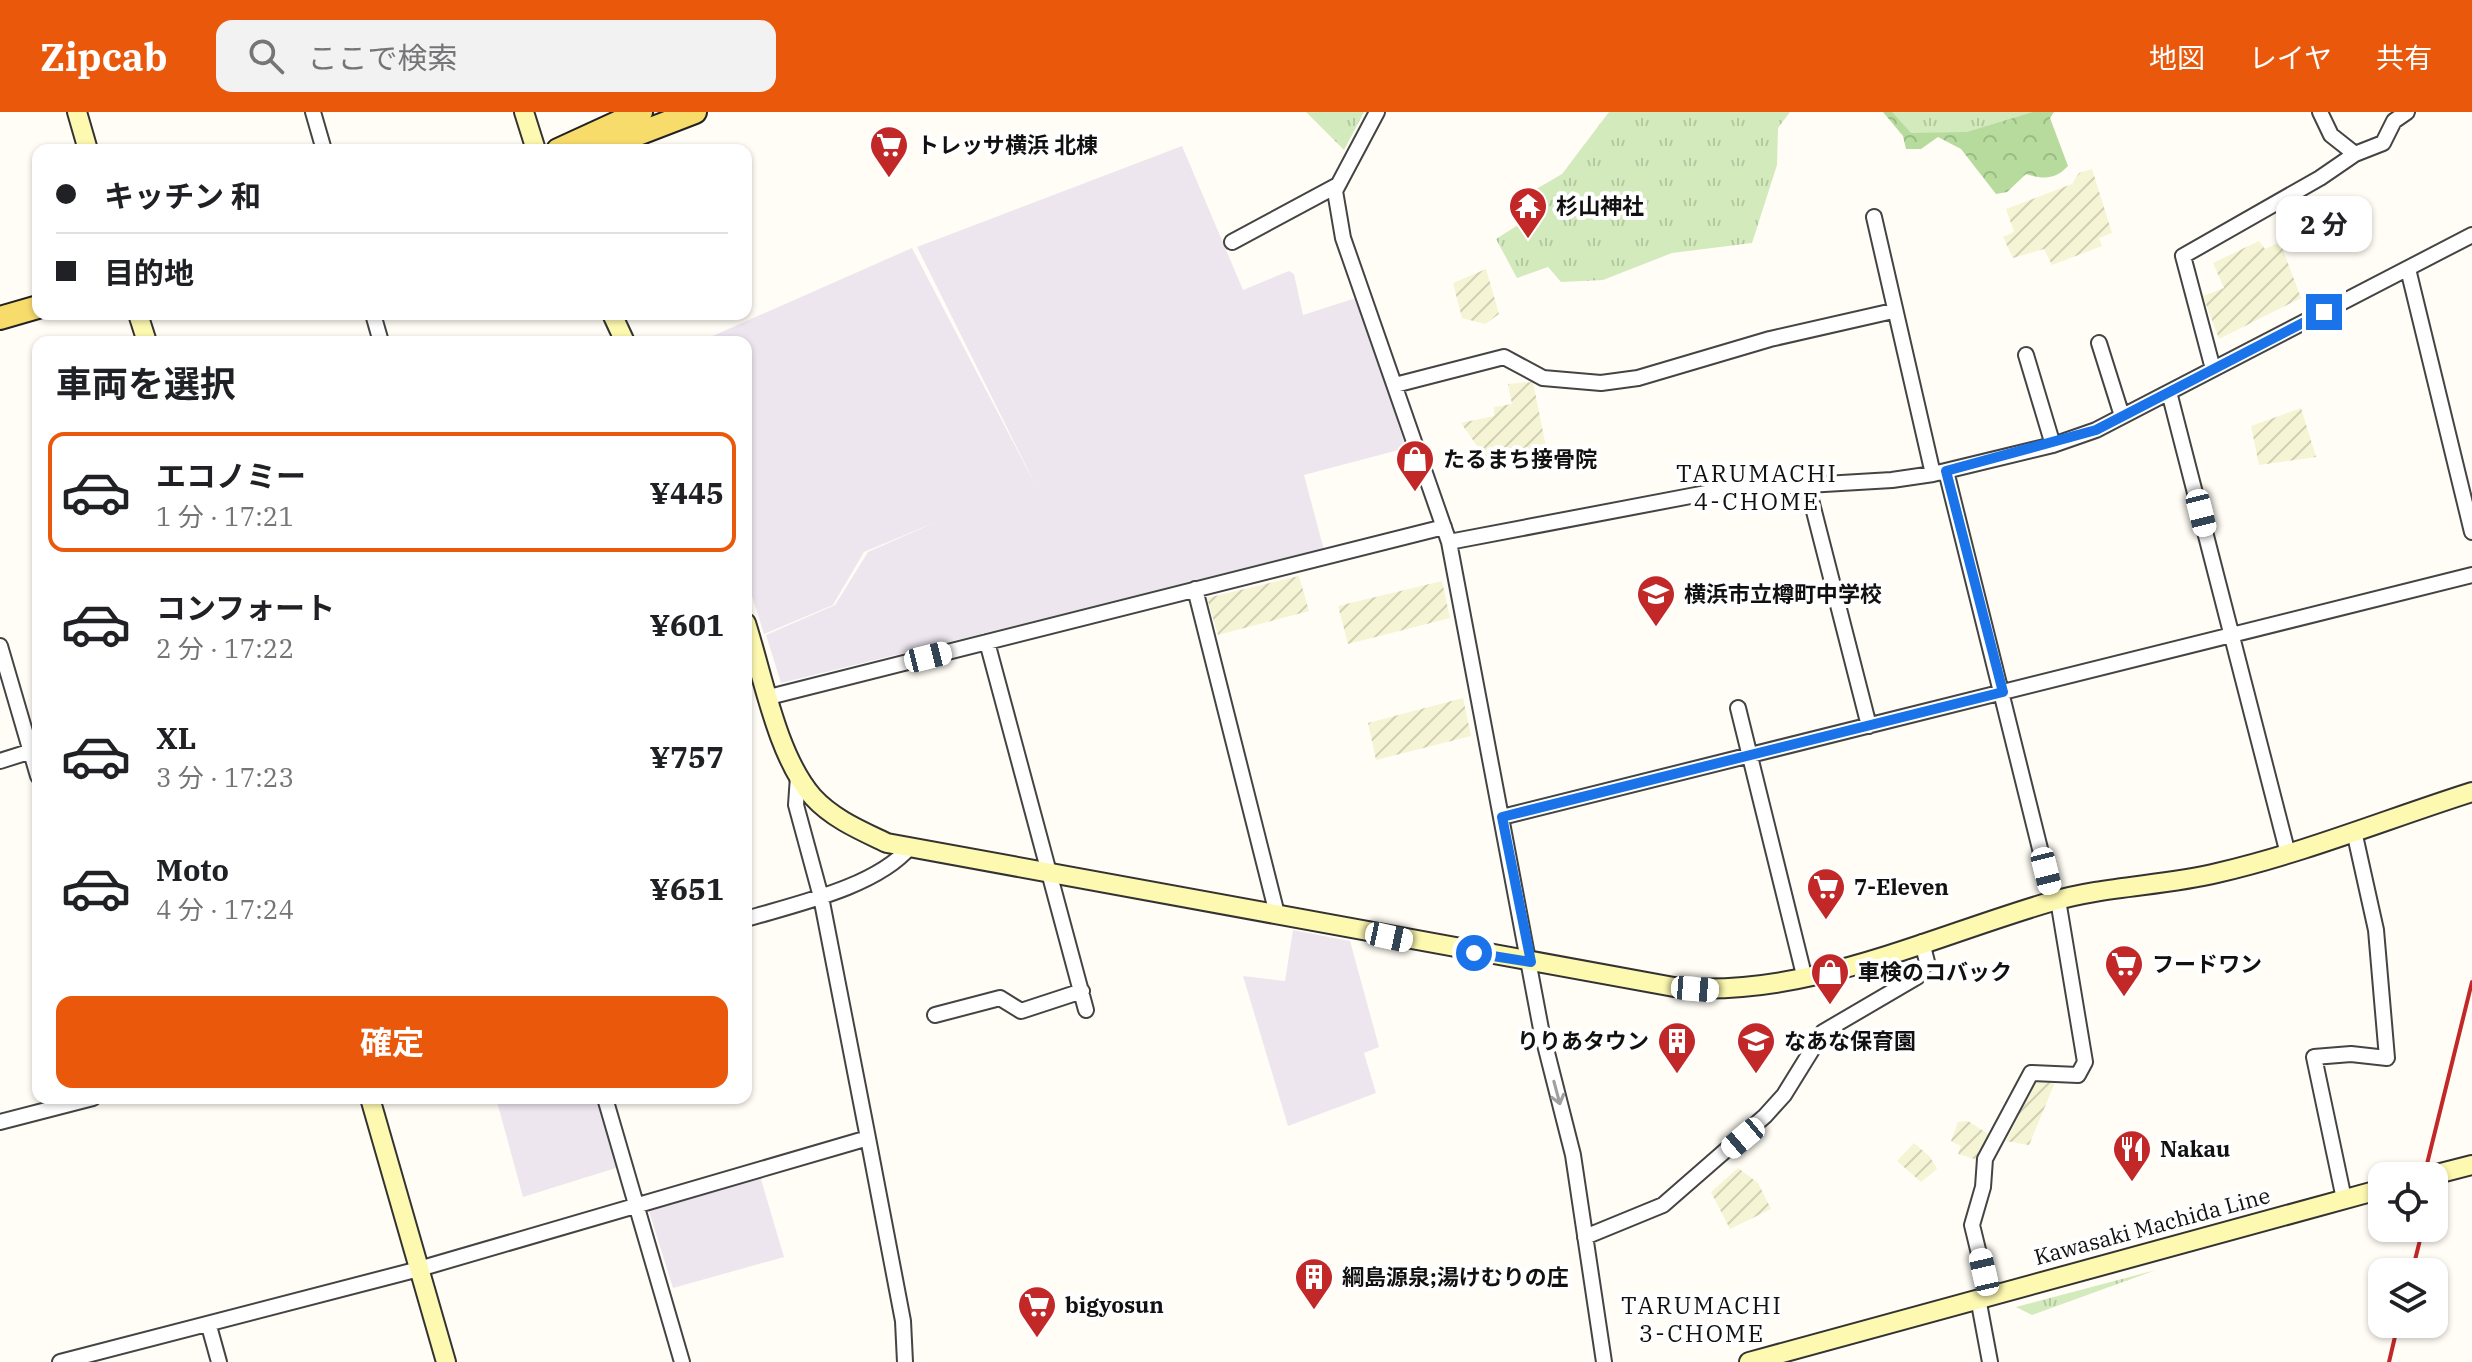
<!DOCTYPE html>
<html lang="ja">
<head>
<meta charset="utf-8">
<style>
  :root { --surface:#fff; --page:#f2f2f2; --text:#202124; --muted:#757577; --line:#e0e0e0; --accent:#ea580c }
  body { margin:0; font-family:"IBM Plex Serif","Noto Sans JP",serif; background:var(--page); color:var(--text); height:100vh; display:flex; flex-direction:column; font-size:30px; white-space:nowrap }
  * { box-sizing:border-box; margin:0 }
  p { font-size:26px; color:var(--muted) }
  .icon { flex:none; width:44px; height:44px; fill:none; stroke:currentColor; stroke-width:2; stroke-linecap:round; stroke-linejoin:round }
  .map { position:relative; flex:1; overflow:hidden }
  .sheet { position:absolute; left:32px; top:224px; width:720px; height:768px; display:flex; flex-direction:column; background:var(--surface); border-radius:16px; box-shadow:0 2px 6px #0004 }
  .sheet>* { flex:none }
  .guide { position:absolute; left:32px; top:32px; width:720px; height:176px; border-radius:16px; box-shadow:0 2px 6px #0004; display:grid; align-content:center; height:176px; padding:0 24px; background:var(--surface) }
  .buttons { position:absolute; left:2368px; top:1050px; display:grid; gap:16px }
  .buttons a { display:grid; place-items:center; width:80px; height:80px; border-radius:16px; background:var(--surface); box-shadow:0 2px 6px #0004; font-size:40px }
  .end { position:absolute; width:36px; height:36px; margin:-18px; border:10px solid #1a73e8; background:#fff; box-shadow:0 0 0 4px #fff }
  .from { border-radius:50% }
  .bubble { position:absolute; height:56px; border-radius:16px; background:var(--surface); box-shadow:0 2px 6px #0004; font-size:26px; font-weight:700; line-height:56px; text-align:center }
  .car { position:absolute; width:24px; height:48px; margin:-24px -12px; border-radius:10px; box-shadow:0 0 6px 2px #0007; background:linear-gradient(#fff 24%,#345 0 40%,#fff 0 76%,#345 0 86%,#fff 0) }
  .guide b { display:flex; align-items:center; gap:28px; height:76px; font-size:30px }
  .guide b+b { border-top:2px solid var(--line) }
  .guide i { width:20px; height:20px; background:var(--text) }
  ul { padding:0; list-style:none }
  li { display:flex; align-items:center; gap:24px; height:120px; margin:0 16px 12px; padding:0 8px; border:4px solid transparent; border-radius:16px }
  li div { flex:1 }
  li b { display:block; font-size:30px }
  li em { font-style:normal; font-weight:700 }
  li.selected { border-color:var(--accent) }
  li>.icon { width:72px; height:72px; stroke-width:1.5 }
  h2 { padding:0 24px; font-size:36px; line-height:96px }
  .cta { display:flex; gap:16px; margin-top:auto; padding:16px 24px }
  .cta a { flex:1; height:92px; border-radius:16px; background:var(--accent); color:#fff; font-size:32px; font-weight:700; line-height:92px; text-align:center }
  header { display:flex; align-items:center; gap:48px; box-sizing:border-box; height:112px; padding:0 40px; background:var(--accent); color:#fff }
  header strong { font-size:38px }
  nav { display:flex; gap:44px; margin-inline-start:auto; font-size:28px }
  .search { width:560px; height:72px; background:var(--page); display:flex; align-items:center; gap:20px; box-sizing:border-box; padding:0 28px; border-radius:16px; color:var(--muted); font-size:30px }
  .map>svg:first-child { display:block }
  .industrial { fill:#eee6ef }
  .farmland { fill:url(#farmland-furrows) }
  .forest { fill:url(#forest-crowns) }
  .park { fill:url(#park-tufts) }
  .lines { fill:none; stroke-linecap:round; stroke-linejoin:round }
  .street-casing { stroke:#444; stroke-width:18 }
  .secondary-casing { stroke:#333; stroke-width:22 }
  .primary-casing { stroke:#222; stroke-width:26 }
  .street { stroke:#fff; stroke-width:14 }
  .secondary { stroke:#fef9b0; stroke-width:18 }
  .primary { stroke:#f7dc6c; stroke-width:22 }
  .rail { stroke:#c22828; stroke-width:4 }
  .oneway { stroke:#a0a0a0 }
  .route { stroke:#1a73e8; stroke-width:10 }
  .labels { text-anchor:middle; stroke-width:8; stroke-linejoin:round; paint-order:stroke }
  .poi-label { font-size:22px; font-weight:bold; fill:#111; stroke:#fff; text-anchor:start }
  .street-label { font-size:22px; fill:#111; stroke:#fff }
  .neighbourhood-label { font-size:24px; letter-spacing:2px; fill:#111; stroke:#fff }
</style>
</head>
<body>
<header>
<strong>Zipcab</strong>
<div class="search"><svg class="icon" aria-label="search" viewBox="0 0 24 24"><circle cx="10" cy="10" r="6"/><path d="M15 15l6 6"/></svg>ここで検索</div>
<nav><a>地図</a><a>レイヤ</a><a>共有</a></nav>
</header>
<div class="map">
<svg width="2472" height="1250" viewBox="0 0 2472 1250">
  <defs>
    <pattern id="farmland-furrows" width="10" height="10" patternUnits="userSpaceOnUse" patternTransform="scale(2)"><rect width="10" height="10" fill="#f5f4d4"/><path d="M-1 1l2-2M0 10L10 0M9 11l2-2" fill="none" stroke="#d1d0b5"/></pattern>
    <pattern id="forest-crowns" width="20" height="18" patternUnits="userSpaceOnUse" patternTransform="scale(2)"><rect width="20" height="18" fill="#b6db9c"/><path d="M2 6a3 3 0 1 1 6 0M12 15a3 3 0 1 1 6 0" fill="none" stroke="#9bbb85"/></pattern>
    <pattern id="park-tufts" width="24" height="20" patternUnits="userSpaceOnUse" patternTransform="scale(2)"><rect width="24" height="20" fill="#d3eabd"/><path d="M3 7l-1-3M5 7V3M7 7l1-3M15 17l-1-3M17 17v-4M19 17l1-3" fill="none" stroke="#b4c8a1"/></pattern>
  </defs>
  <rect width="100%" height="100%" fill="#fffdf5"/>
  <path class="industrial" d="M 1182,34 L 1243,178 L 1289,159 L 1294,162 L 1303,203 L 1359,185 L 1387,262 L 1384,269 L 1406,336 L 1304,363 L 1324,438 L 781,571 L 766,523 L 835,493 L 868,440 L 938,409 L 864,440 L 833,493 L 764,522 L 746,465 L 746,230 L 699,230 L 912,136 L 1037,376 L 917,135 Z
    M 1293,818 L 1350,829 L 1379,935 L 1364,941 L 1376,981 L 1288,1014 L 1243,864 L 1285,869 Z
    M 496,986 L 599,986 L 619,1055 L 523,1085 Z
    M 760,1064 L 784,1145 L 673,1176 L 649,1099 Z"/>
  <path class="farmland" d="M 2092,57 L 2112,121 L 2099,126 L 2102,134 L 2052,153 L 2044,137 L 2013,146 L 2003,125 L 2014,120 L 2006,97 L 2072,72 L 2079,61 Z
    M 2259,129 L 2265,137 L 2280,130 L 2301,186 L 2219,227 L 2203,184 L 2224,176 L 2213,151 Z
    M 1486,157 L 1499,202 L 1485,212 L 1462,206 L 1453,171 Z
    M 1533,270 L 1549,350 L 1486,358 L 1482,341 L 1461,311 L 1494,304 L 1494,295 L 1512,292 L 1508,272 Z
    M 2301,296 L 2316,345 L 2259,353 L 2251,314 Z
    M 1299,464 L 1309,499 L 1218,523 L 1207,486 Z
    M 1442,469 L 1450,506 L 1348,532 L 1338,494 Z
    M 1463,586 L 1471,624 L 1376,648 L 1368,611 Z
    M 2037,966 L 2056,968 L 2029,1033 L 2006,1029 Z
    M 1968,1009 L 1991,1024 L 1981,1049 L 1958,1042 L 1961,1034 L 1951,1029 L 1958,1010 Z
    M 1914,1031 L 1930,1045 L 1937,1057 L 1921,1070 L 1897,1049 Z
    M 1738,1056 L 1758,1071 L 1771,1097 L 1730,1117 L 1711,1080 Z"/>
  <path class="forest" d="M 1883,0 L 2054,0 L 2050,6 L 2068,54 C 2056,67 2044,68 2026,62 L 2007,80 L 1996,82 L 1961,37 L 1938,25 L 1921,37 L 1906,37 L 1903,24 Z"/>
  <path class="park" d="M 1306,0 L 1364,0 L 1344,38 Z
    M 1609,0 L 1790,0 L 1778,16 L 1777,53 L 1752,131 L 1672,141 L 1603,168 L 1561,170 L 1548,155 L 1517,166 L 1496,127 L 1521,111 L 1514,90 L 1562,62 Z
    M 1892,0 L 2033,0 L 1967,20 L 1911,21 Z
    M 2156,1158 L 2032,1203 L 2016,1195 Z"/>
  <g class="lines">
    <defs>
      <path id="street" d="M 313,0 L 324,38
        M 1377,0 L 1335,79 L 1343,126 L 1449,430 L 1541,917 L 1573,1043 L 1604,1250
        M 2320,0 L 2331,23 L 2355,42
        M 1874,105 L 1933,362
        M 1232,130 L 1338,73
        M 2408,157 L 2472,420
        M 373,202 L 381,230
        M 2099,231 L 2122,304
        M 2026,243 L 2053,333
        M 2213,257 L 2183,144 L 2320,66 L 2355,42 L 2383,31 L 2394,9 L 2407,0
        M 1395,273 L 1504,245 L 1543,266 L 1601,271 L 1638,266 L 1770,227 L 1893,199
        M 2169,280 L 2288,742
        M 1946,359 L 2053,789
        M 1807,372 L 1869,614
        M 1449,430 L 1722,378 L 1892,368 L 1933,362 L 2053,333 L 2096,318 L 2472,123
        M 1195,477 L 1277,802
        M 987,530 L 1086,898
        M 0,534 L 38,664
        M 769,585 L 1444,415
        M 1738,596 L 1805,867
        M 0,649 L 38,637
        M 798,664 L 796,693 L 821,785 L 868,1026 L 903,1209 L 905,1250
        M 1502,705 L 2472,463
        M 746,807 C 796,792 876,775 910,735
        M 935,903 L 1000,886 L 1021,899 L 1082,879
        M 605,986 L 682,1250
        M 0,1010 L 93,986
        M 2344,1087 L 2314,945 L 2351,942 L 2387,946 L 2376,818 L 2354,719
        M 1585,1125 L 1663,1093 L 1765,1004 L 1784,983 L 1823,920 L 1917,865 L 1927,850 L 1922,830
        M 1989,1183 L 1972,1113 L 1983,1075 L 1985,1047 L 2031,961 L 2078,963 L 2085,950 L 2058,788
        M 1978,1186 L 1990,1250
        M 209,1214 L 219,1250
        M 60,1250 L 419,1157 L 868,1026"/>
      <path id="secondary" d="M 77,0 L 88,38
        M 524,0 L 536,38
        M 138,202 L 147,230
        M 612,202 L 625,230
        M 746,511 C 763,564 777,644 813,685 C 833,707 862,719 887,731 L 1674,875 C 1804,887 1927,826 2050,790 C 2104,774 2163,774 2217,761 C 2304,741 2387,707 2472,680
        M 370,986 L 446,1250
        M 2429,1064 L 2472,1053
        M 1749,1250 L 2382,1077"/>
      <path id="primary" d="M 558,38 L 641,0
        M 577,38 L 630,25 L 695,0
        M 0,206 L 38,195"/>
    </defs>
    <use href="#street" class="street-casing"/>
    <use href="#secondary" class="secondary-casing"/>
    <use href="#primary" class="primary-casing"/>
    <use href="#street" class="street"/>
    <use href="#secondary" class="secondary"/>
    <use href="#primary" class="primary"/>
    <path class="rail" d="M 2424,1064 L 2472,870
      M 2412,1160 L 2423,1116
      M 2389,1250 L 2398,1212"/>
  </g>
  <defs><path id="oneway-shaft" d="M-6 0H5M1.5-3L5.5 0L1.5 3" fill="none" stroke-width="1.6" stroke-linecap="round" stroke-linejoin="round" transform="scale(2)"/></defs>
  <use class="oneway" href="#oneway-shaft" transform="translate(1557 981) rotate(75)"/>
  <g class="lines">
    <path class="route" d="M 1474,841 L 1531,850 L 1502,705 L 2003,580 L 1946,359 L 2096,318 L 2324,200"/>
  </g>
  <defs>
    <symbol id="supermarket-pin" viewBox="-11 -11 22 30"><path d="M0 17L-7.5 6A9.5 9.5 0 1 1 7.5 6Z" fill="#c22828" stroke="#fff"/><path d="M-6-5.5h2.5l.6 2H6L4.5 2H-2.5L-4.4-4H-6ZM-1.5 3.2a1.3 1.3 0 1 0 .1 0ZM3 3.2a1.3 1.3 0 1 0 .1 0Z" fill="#fff"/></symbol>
    <symbol id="temple-pin" viewBox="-11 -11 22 30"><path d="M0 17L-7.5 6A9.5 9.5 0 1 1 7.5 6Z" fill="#c22828" stroke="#fff"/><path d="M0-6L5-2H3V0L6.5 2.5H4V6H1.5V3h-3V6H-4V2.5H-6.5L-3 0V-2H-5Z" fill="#fff"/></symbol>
    <symbol id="shop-pin" viewBox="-11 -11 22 30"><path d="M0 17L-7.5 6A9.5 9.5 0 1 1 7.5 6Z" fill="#c22828" stroke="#fff"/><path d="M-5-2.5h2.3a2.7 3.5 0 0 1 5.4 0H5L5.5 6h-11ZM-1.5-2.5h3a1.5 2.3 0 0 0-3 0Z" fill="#fff"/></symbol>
    <symbol id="school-pin" viewBox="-11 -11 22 30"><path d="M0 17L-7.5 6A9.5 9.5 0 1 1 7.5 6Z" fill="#c22828" stroke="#fff"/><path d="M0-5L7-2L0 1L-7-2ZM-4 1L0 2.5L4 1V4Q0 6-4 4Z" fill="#fff"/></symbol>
    <symbol id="building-pin" viewBox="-11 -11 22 30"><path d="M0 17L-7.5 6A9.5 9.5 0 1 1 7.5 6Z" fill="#c22828" stroke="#fff"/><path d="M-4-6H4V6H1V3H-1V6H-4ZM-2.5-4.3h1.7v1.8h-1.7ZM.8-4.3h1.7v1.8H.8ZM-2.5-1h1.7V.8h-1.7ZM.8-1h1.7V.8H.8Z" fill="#fff"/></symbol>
    <symbol id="restaurant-pin" viewBox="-11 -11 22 30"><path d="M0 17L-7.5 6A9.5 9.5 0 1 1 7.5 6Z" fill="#c22828" stroke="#fff"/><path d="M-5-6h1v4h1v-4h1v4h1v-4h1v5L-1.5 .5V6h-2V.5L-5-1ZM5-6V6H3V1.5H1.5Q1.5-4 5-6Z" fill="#fff"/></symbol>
  </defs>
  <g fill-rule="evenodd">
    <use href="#supermarket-pin" x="867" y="11" width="44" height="60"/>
    <use href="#temple-pin" x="1506" y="72" width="44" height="60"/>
    <use href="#shop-pin" x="1393" y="325" width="44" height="60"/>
    <use href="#school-pin" x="1634" y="460" width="44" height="60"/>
    <use href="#supermarket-pin" x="1804" y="753" width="44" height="60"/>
    <use href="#supermarket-pin" x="2102" y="830" width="44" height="60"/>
    <use href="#shop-pin" x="1808" y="838" width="44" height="60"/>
    <use href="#building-pin" x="1655" y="907" width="44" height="60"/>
    <use href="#school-pin" x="1734" y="907" width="44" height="60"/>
    <use href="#restaurant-pin" x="2110" y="1015" width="44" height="60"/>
    <use href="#building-pin" x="1292" y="1143" width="44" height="60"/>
    <use href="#supermarket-pin" x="1015" y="1171" width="44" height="60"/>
  </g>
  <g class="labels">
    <g class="poi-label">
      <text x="917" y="41">トレッサ横浜 北棟</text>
      <text x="1556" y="102">杉山神社</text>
      <text x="1443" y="355">たるまち接骨院</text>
      <text x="1684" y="490">横浜市立樽町中学校</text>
      <text x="1854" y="783">7-Eleven</text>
      <text x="2152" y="860">フードワン</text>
      <text x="1858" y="868">車検のコバック</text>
      <text x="1649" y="937" text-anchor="end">りりあタウン</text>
      <text x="1784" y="937">なあな保育園</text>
      <text x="2160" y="1045">Nakau</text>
      <text x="1342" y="1173">綱島源泉;湯けむりの庄</text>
      <text x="1065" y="1201">bigyosun</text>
    </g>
    <g class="street-label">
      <text transform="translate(2152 1114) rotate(-15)" y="8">Kawasaki Machida Line</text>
    </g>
    <g class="neighbourhood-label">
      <text x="1757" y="370">TARUMACHI<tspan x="1757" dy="28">4-CHOME</tspan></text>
      <text x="1702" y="1202">TARUMACHI<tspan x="1702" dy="28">3-CHOME</tspan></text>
    </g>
  </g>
</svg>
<div class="buttons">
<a><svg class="icon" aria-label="locate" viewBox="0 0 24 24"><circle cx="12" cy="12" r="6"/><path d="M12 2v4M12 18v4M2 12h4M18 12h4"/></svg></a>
<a><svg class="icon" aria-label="layers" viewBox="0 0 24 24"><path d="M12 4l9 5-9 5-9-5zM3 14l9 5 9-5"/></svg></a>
</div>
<i class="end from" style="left:1474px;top:841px"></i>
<i class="end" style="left:2324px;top:200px"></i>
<div class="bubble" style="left:2276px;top:84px;width:96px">2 分</div>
<i class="car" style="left:2201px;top:401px;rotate:166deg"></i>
<i class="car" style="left:928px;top:545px;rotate:76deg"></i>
<i class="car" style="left:2046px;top:759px;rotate:166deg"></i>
<i class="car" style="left:1389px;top:825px;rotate:102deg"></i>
<i class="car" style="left:1695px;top:877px;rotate:95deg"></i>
<i class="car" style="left:1743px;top:1026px;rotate:230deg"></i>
<i class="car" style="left:1984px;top:1160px;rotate:347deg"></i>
<div class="guide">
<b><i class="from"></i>キッチン 和</b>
<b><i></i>目的地</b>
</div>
<section class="sheet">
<h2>車両を選択</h2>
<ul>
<li class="selected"><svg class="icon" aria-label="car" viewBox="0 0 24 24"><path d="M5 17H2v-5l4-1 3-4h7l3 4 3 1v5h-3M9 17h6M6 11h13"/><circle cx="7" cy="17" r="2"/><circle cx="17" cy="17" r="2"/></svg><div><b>エコノミー</b><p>1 分 · 17:21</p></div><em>¥445</em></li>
<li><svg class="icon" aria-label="car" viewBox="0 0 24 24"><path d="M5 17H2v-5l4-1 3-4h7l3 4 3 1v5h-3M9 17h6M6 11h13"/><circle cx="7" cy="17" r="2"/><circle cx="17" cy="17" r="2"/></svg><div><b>コンフォート</b><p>2 分 · 17:22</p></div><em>¥601</em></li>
<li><svg class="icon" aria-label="car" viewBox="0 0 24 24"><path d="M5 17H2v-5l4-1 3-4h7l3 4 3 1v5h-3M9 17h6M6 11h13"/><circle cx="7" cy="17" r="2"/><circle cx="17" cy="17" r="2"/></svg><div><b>XL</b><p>3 分 · 17:23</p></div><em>¥757</em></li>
<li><svg class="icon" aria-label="car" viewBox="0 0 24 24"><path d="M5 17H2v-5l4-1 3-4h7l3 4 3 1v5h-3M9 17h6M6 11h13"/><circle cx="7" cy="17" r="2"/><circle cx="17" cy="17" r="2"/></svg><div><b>Moto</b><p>4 分 · 17:24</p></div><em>¥651</em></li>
</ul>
<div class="cta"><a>確定</a></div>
</section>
</div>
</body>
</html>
